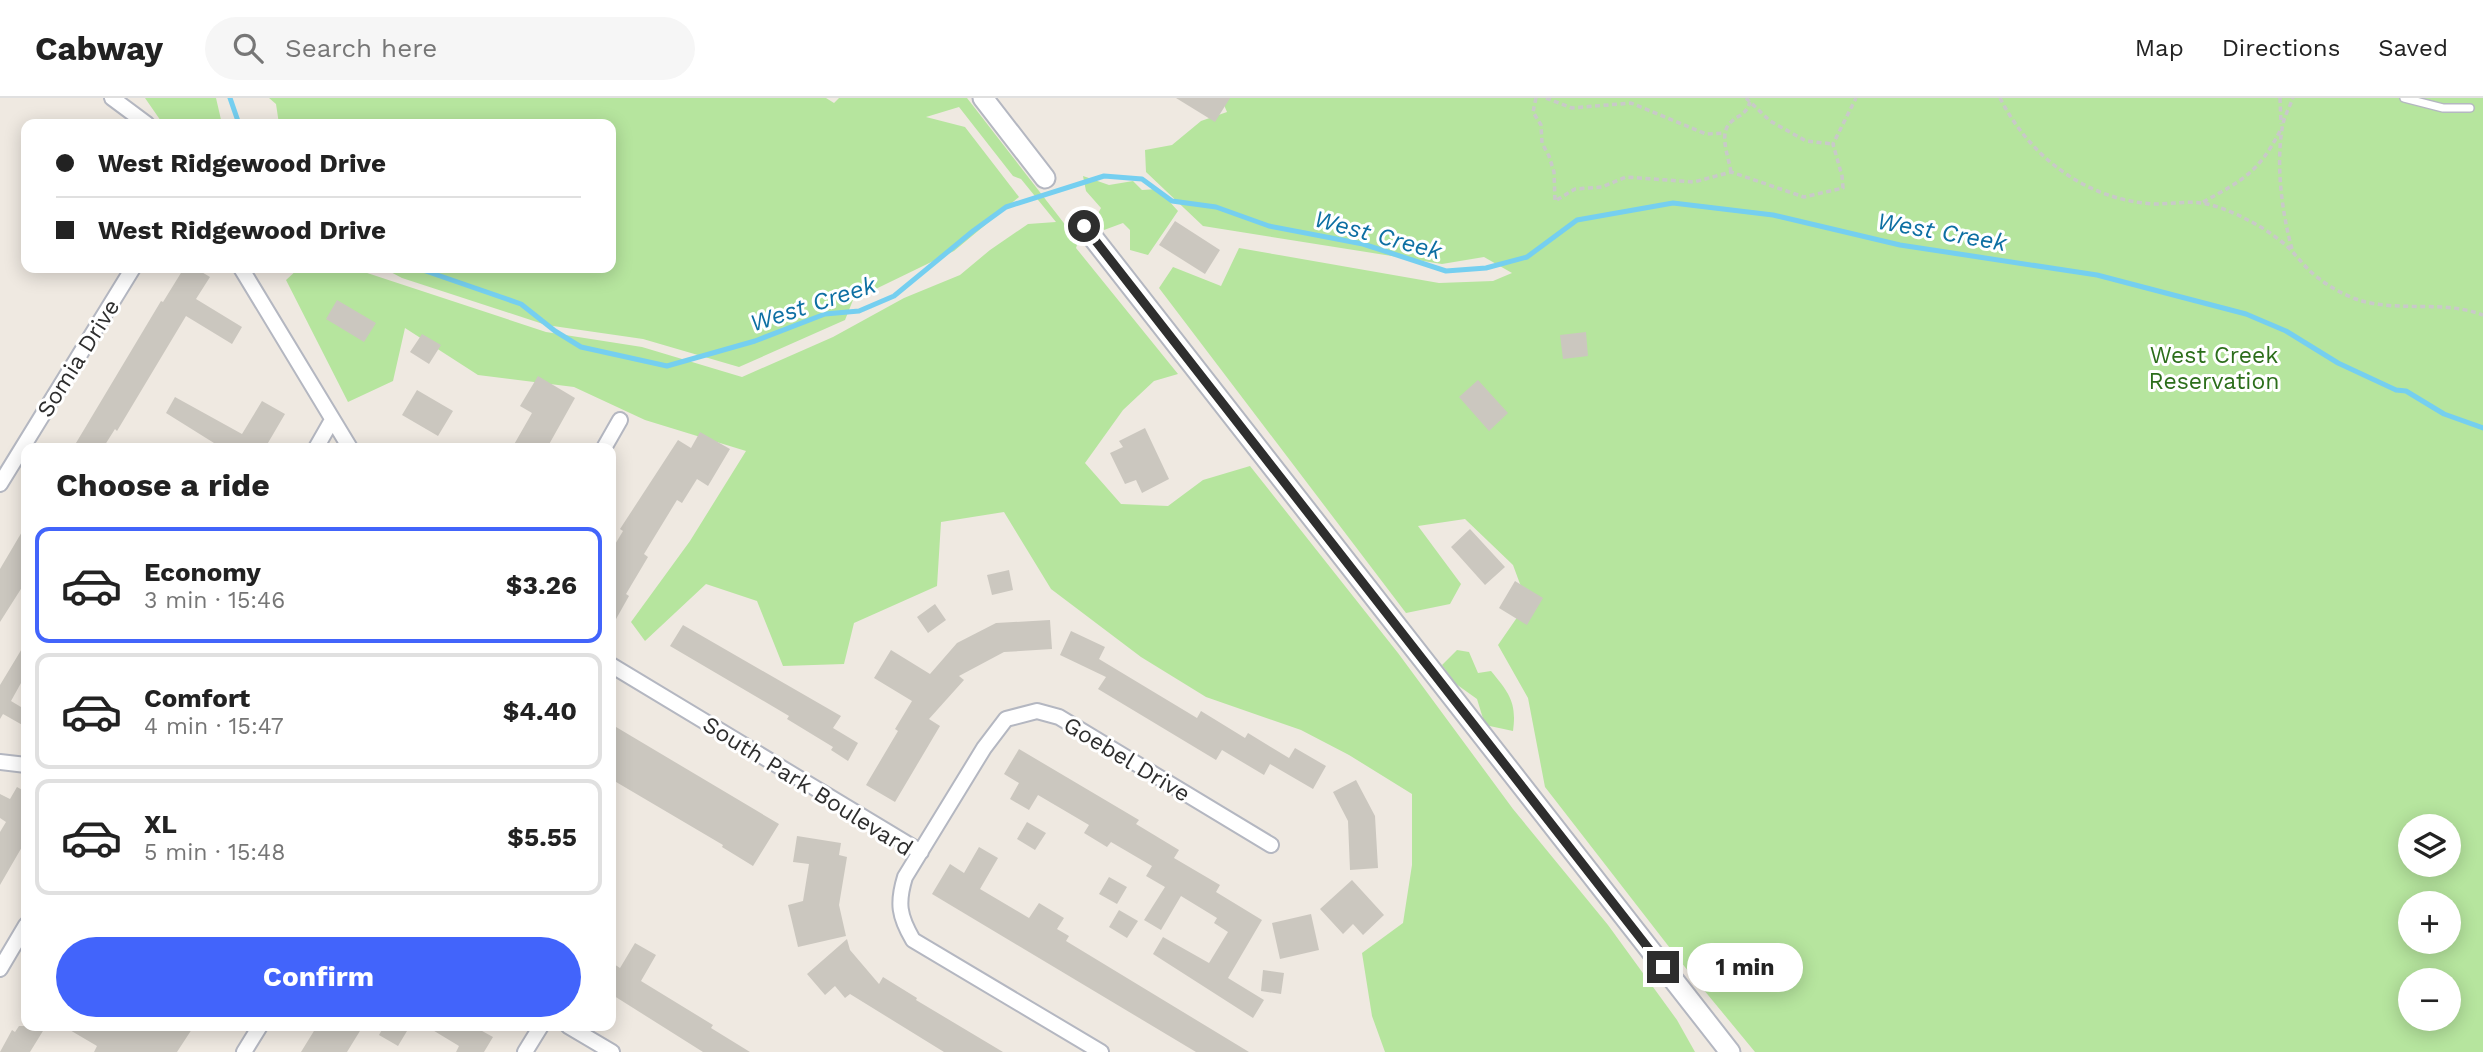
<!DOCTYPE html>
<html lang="en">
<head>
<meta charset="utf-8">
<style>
  :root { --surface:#fff; --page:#f6f6f6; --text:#222; --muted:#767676; --line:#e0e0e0; --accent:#4264fb }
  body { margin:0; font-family:"Work Sans",sans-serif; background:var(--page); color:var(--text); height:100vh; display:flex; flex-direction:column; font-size:26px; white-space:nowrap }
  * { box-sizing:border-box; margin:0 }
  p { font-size:23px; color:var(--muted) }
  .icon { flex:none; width:38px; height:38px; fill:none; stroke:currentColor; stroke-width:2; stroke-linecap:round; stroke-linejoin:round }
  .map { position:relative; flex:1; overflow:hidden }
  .panel { position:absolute; left:21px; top:345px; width:595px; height:588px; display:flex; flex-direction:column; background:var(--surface); border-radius:14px; box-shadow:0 4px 18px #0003 }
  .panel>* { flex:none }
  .banner { position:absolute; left:21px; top:21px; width:595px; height:154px; border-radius:14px; box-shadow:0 4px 18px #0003; display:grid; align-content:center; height:154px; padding:0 35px; background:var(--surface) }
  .fabs { position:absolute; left:2398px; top:716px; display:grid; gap:14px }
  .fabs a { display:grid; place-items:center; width:63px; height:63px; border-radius:50%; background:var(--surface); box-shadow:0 4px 18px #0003; font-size:35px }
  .end { position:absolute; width:32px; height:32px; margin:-16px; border:9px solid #2e2e2e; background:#fff; box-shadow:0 0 0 4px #fff }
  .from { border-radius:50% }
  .bubble { position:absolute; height:49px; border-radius:24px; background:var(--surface); box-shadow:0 4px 18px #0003; font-size:23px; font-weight:700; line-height:49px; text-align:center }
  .banner b { display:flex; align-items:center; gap:24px; height:66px; font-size:26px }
  .banner b+b { border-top:2px solid var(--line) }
  .banner i { width:18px; height:18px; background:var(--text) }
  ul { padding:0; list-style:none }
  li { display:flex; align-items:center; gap:21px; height:116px; margin:0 14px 10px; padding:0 21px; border:4px solid var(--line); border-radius:14px }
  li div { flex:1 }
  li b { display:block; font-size:26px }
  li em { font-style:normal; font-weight:700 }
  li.active { border-color:var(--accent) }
  li>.icon { width:63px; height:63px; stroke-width:1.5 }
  h2 { padding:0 35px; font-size:32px; line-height:84px }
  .button { display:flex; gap:14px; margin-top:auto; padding:14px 35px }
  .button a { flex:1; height:80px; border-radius:42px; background:var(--accent); color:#fff; font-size:28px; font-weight:700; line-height:80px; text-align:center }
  header { display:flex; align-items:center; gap:42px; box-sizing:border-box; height:98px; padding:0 35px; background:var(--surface); border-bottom:2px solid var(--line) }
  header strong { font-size:33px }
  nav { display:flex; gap:38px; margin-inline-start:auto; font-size:24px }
  .search { width:490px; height:63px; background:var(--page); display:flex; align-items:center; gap:18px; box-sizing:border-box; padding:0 24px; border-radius:38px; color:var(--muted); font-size:26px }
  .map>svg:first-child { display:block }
  .green { fill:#b6e59e; fill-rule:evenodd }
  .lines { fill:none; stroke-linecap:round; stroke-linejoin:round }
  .stream { stroke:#75cff0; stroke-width:5 }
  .building { fill:#cbc7bf }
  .lane-casing { stroke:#b4b7c1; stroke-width:10 }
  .street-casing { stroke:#b4b7c1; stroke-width:18 }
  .secondary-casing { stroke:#b4b7c1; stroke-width:23 }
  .path { stroke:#c9c9c9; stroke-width:3.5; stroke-dasharray:5 3.5; stroke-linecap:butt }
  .lane { stroke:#fff; stroke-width:7 }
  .street { stroke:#fff; stroke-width:14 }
  .secondary { stroke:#fff; stroke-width:19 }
  .route { stroke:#2e2e2e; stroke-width:9 }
  .labels { text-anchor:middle; stroke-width:6; stroke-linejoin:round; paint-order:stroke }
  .park-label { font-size:23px; fill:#2c6e1b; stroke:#fff }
  .street-label { font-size:23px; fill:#2e2e2e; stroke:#fff }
  .water-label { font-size:24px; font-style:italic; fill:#0d6fa3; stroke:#fff }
</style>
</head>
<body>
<header>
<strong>Cabway</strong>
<div class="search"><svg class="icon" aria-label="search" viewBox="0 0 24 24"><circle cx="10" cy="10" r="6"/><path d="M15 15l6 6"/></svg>Search here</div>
<nav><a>Map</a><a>Directions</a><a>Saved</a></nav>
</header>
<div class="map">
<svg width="2483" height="954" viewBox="0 0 2483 954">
  <rect width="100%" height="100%" fill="#efe9e1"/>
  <path class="green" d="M 145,0 L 216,0 L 222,26 L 163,26 Z
    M 269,0 L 826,0 L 834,5 L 839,0 L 967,0 L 1070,133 L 1077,147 L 1076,150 L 1178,276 L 1154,283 L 1123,312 L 1085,365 L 1121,406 L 1168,408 L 1203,382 L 1250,368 L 1398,555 L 1513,711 L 1608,827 L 1677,922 L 1695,954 L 1385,954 L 1372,918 L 1362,855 L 1403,825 L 1412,767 L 1412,696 L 1349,657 L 1301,632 L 1206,599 L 1141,559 L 1051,491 L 1004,414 L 941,424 L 937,488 L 854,525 L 844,566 L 783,568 L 757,503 L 706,486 L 645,543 L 631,524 L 690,443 L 746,353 L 645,322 L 574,289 L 478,277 L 405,230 L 393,283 L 348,304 L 286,182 L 299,170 L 352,170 L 546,234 L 642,249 L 742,279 L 833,239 L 904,200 L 960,177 L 990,152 L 1028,126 L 1056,124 L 1021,81 L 1013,78 L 959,9 L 926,19 L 965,29 L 1019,99 L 954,153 L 853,202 L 845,222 L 739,269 L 643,241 L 546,227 L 402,180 L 383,170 L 611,170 L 611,26 L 279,26 L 276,6 Z
    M 1221,0 L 2483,0 L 2483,954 L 1755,954 L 1680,863 L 1545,689 L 1528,600 L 1498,547 L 1527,505 L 1513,467 L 1465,421 L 1418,428 L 1461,486 L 1450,506 L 1406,515 L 1159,190 L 1173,169 L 1221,188 L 1239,150 L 1439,185 L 1493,183 L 1512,175 L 1484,159 L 1442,166 L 1203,128 L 1146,74 L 1145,52 L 1172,47 L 1201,23 L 1227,14 ZM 2410,728 L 2448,728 L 2448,766 L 2410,766 ZM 2410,805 L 2448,805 L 2448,844 L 2410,844 ZM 2410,882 L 2448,882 L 2448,920 L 2410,920 Z
    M 1083,78 L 1109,87 L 1133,83 L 1142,92 L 1158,91 L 1178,113 L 1148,157 L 1130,152 L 1130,132 L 1123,125 L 1104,132 L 1095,121 L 1101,110 L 1086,93 Z
    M 1457,552 L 1469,554 L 1478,575 L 1491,573 C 1509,595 1517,604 1513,633 L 1485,627 L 1477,601 L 1456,586 L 1442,567 Z"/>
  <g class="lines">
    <path class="stream" d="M 230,0 L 239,26
      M 417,170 L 521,206 L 555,233 L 581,249 L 667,268 L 755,243 L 825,216 L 859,213 L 894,198 L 973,133 L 1006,109 L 1104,78 L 1142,81 L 1172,103 L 1216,109 L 1269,128 L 1363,146 L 1446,173 L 1486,170 L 1527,159 L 1577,122 L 1673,105 L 1773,117 L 1900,147 L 2097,177 L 2246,216 L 2286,233 L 2338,265 L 2396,292 L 2406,293 L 2444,316 L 2483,330"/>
  </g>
  <path class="building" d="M 1176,0 L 1230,0 L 1215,24 Z
    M 1175,123 L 1220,152 L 1205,176 L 1159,147 Z
    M 184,170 L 195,170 L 210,179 L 196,201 L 242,229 L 232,246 L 186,218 L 117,333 L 115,331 L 103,350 L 73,350 L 161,203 L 163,204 Z
    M 337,202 L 376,225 L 364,244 L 326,221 Z
    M 1586,234 L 1588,258 L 1563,261 L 1560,237 Z
    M 422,236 L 441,247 L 429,266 L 410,254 Z
    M 538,278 L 575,300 L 547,350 L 512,350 L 532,315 L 520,308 Z
    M 1478,282 L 1508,315 L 1489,333 L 1459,299 Z
    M 417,292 L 453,313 L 438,338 L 402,317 Z
    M 175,299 L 242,336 L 262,303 L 285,316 L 265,350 L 222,350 L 166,315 Z
    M 1145,330 L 1169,381 L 1142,395 L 1136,382 L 1125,386 L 1110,355 L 1123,349 L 1119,343 Z
    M 700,334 L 730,351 L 708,388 L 697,381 L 682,405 L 677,402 L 644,456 L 648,459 L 626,496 L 629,498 L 611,530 L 611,453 L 623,433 L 620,431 L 678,342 L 691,350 Z
    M 26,427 L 26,483 L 0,524 L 0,471 Z
    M 1470,431 L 1505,469 L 1485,487 L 1451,449 Z
    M 1009,472 L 1013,492 L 992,497 L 987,477 Z
    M 1515,483 L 1543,500 L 1527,527 L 1499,510 Z
    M 935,506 L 946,522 L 928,535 L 917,519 Z
    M 1050,522 L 1052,551 L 1004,554 L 959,578 L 964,582 L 929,621 L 940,628 L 895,704 L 866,687 L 898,633 L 895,631 L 912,603 L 874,580 L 891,552 L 930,576 L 957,545 L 996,525 Z
    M 683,527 L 841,618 L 833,630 L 858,645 L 848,663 L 831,652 L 833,649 L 787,621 L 789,618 L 670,548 Z
    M 1071,533 L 1105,549 L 1099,561 L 1197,620 L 1201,613 L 1245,640 L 1248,635 L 1289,660 L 1295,650 L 1326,668 L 1313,691 L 1270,666 L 1264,677 L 1222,652 L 1216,662 L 1098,591 L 1106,579 L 1060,557 Z
    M 26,544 L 26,576 L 11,603 L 26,612 L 26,629 L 3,616 L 0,621 L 0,587 Z
    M 611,626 L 779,726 L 753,768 L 722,749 L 723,747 L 611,681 Z
    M 1019,651 L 1139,722 L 1136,726 L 1179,752 L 1174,760 L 1220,787 L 1216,794 L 1262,822 L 1228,880 L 1264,902 L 1253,920 L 1153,856 L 1163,839 L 1209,865 L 1228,834 L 1214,825 L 1217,820 L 1181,798 L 1161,832 L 1144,822 L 1165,789 L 1146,778 L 1152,768 L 1111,744 L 1107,749 L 1084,735 L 1089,727 L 1038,697 L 1029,712 L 1010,701 L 1019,685 L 1004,676 Z
    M 1356,682 L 1375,718 L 1378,770 L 1350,772 L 1348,723 L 1333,694 Z
    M 17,689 L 26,694 L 26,742 L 0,787 L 0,734 L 6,724 L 0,720 L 0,696 L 10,701 Z
    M 1027,724 L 1046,735 L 1035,752 L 1017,741 Z
    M 797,738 L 841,745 L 839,757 L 847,759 L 839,807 L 846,838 L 798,849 L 788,807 L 803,803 L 809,766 L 793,764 Z
    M 979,749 L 998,760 L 980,791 L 1029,820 L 1039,805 L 1064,820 L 1057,831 L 1069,838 L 1066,843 L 1249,954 L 1196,954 L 932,796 L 950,766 L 964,775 Z
    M 1109,779 L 1127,789 L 1117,806 L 1099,796 Z
    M 1352,782 L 1384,817 L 1363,837 L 1353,826 L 1343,836 L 1320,811 Z
    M 1119,812 L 1138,823 L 1127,840 L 1109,829 Z
    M 1311,816 L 1319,852 L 1280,861 L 1272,825 Z
    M 847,841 L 850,852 L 879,886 L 883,879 L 917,900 L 916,902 L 1003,954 L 944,954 L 850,896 L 845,900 L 835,888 L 825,897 L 807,876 Z
    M 635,845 L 656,857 L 641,883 L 713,927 L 711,930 L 750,954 L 703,954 L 611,896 L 611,864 L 620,870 Z
    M 1263,872 L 1284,875 L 1281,896 L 1261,893 Z
    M 19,928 L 46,928 L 30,954 L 0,954 L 12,932 L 15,934 Z
    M 63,928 L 194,928 L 177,954 L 94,954 L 97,948 Z
    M 317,928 L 363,928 L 347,954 L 301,954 Z
    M 384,928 L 410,928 L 398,948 L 379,937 Z
    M 426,928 L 473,928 L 493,939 L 484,954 L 456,954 L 459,948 Z"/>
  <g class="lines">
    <defs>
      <path id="lane" d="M 2404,0 L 2443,10 L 2470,10"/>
      <path id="street" d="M 112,0 L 147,26
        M 241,170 L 350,350
        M 316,350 L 332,322
        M 604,350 L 620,322
        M 0,386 L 133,170
        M 611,567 L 921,754
        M 0,664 L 26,667
        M 0,871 L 26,827
        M 568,928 L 612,954
        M 244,954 L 260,928
        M 525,954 L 541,928
        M 1101,954 L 913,842 C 899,818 897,805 905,779 L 984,650 L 1006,621 L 1037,613 L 1059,619 L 1271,747"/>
      <path id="secondary" d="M 983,0 L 1045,80
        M 1084,128 L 1730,954"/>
    </defs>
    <use href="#lane" class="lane-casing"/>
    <use href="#street" class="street-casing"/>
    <use href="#secondary" class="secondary-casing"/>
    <path class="path" d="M 1536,0 L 1533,14 L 1541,27 L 1542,45 L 1549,58 L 1554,74 L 1555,103 L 1575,91 L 1602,89 L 1626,79 L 1694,84 L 1731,74 L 1804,99 L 1843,90 L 1842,78 L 1833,46 L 1856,0
      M 1546,0 L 1572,10 L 1631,5 L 1706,36 L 1724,35
      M 1746,0 L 1770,23 L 1806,43 L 1833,46
      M 2000,0 C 2030,59 2086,102 2154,106 C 2170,106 2186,103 2202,105 C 2215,107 2230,113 2242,119 C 2254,125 2267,132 2278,141 C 2290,149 2298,161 2308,171 C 2322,185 2344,198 2362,203 C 2402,214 2444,202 2483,217
      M 2280,0 L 2281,26
      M 1731,74 C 1729,60 1718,35 1731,24 C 1741,15 1744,19 1750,4
      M 2203,104 C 2243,82 2258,75 2280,33
      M 2292,151 C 2282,115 2276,69 2282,31 C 2283,21 2289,10 2293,0"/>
    <use href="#lane" class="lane"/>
    <use href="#street" class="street"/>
    <use href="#secondary" class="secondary"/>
  </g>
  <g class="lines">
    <path class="route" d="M 1084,128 L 1663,869"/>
  </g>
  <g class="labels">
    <g class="park-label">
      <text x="2214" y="265">West Creek<tspan x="2214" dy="26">Reservation</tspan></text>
    </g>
    <g class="street-label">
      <text transform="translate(78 260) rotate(-58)" y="8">Somia Drive</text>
      <text transform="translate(1127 661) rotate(31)" y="8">Goebel Drive</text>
      <text transform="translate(808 688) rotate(32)" y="8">South Park Boulevard</text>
    </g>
    <g class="water-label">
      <text transform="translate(1942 134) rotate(10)" y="8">West Creek</text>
      <text transform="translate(1378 137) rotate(15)" y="8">West Creek</text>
      <text transform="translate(813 206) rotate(-18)" y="8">West Creek</text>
    </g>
  </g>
</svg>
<div class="fabs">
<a><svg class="icon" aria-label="layers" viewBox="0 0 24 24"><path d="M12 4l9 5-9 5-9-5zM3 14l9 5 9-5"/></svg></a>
<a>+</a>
<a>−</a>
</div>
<i class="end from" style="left:1084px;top:128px"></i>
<i class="end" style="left:1663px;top:869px"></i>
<div class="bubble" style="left:1687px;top:845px;width:116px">1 min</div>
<div class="banner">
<b><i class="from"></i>West Ridgewood Drive</b>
<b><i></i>West Ridgewood Drive</b>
</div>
<section class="panel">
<h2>Choose a ride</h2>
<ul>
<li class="active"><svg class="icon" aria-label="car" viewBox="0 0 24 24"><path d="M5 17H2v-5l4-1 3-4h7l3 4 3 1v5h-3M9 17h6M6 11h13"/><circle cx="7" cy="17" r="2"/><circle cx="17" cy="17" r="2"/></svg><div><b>Economy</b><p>3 min · 15:46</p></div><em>$3.26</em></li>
<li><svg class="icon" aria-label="car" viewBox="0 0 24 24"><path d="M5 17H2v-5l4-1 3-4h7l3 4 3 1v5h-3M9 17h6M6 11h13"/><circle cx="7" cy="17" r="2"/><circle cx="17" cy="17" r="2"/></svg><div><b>Comfort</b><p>4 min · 15:47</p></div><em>$4.40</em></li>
<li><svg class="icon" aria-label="car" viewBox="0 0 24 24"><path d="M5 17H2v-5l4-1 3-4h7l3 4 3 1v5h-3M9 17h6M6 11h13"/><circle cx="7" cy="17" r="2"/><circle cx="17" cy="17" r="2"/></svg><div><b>XL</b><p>5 min · 15:48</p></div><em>$5.55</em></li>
</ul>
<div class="button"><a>Confirm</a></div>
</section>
</div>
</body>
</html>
